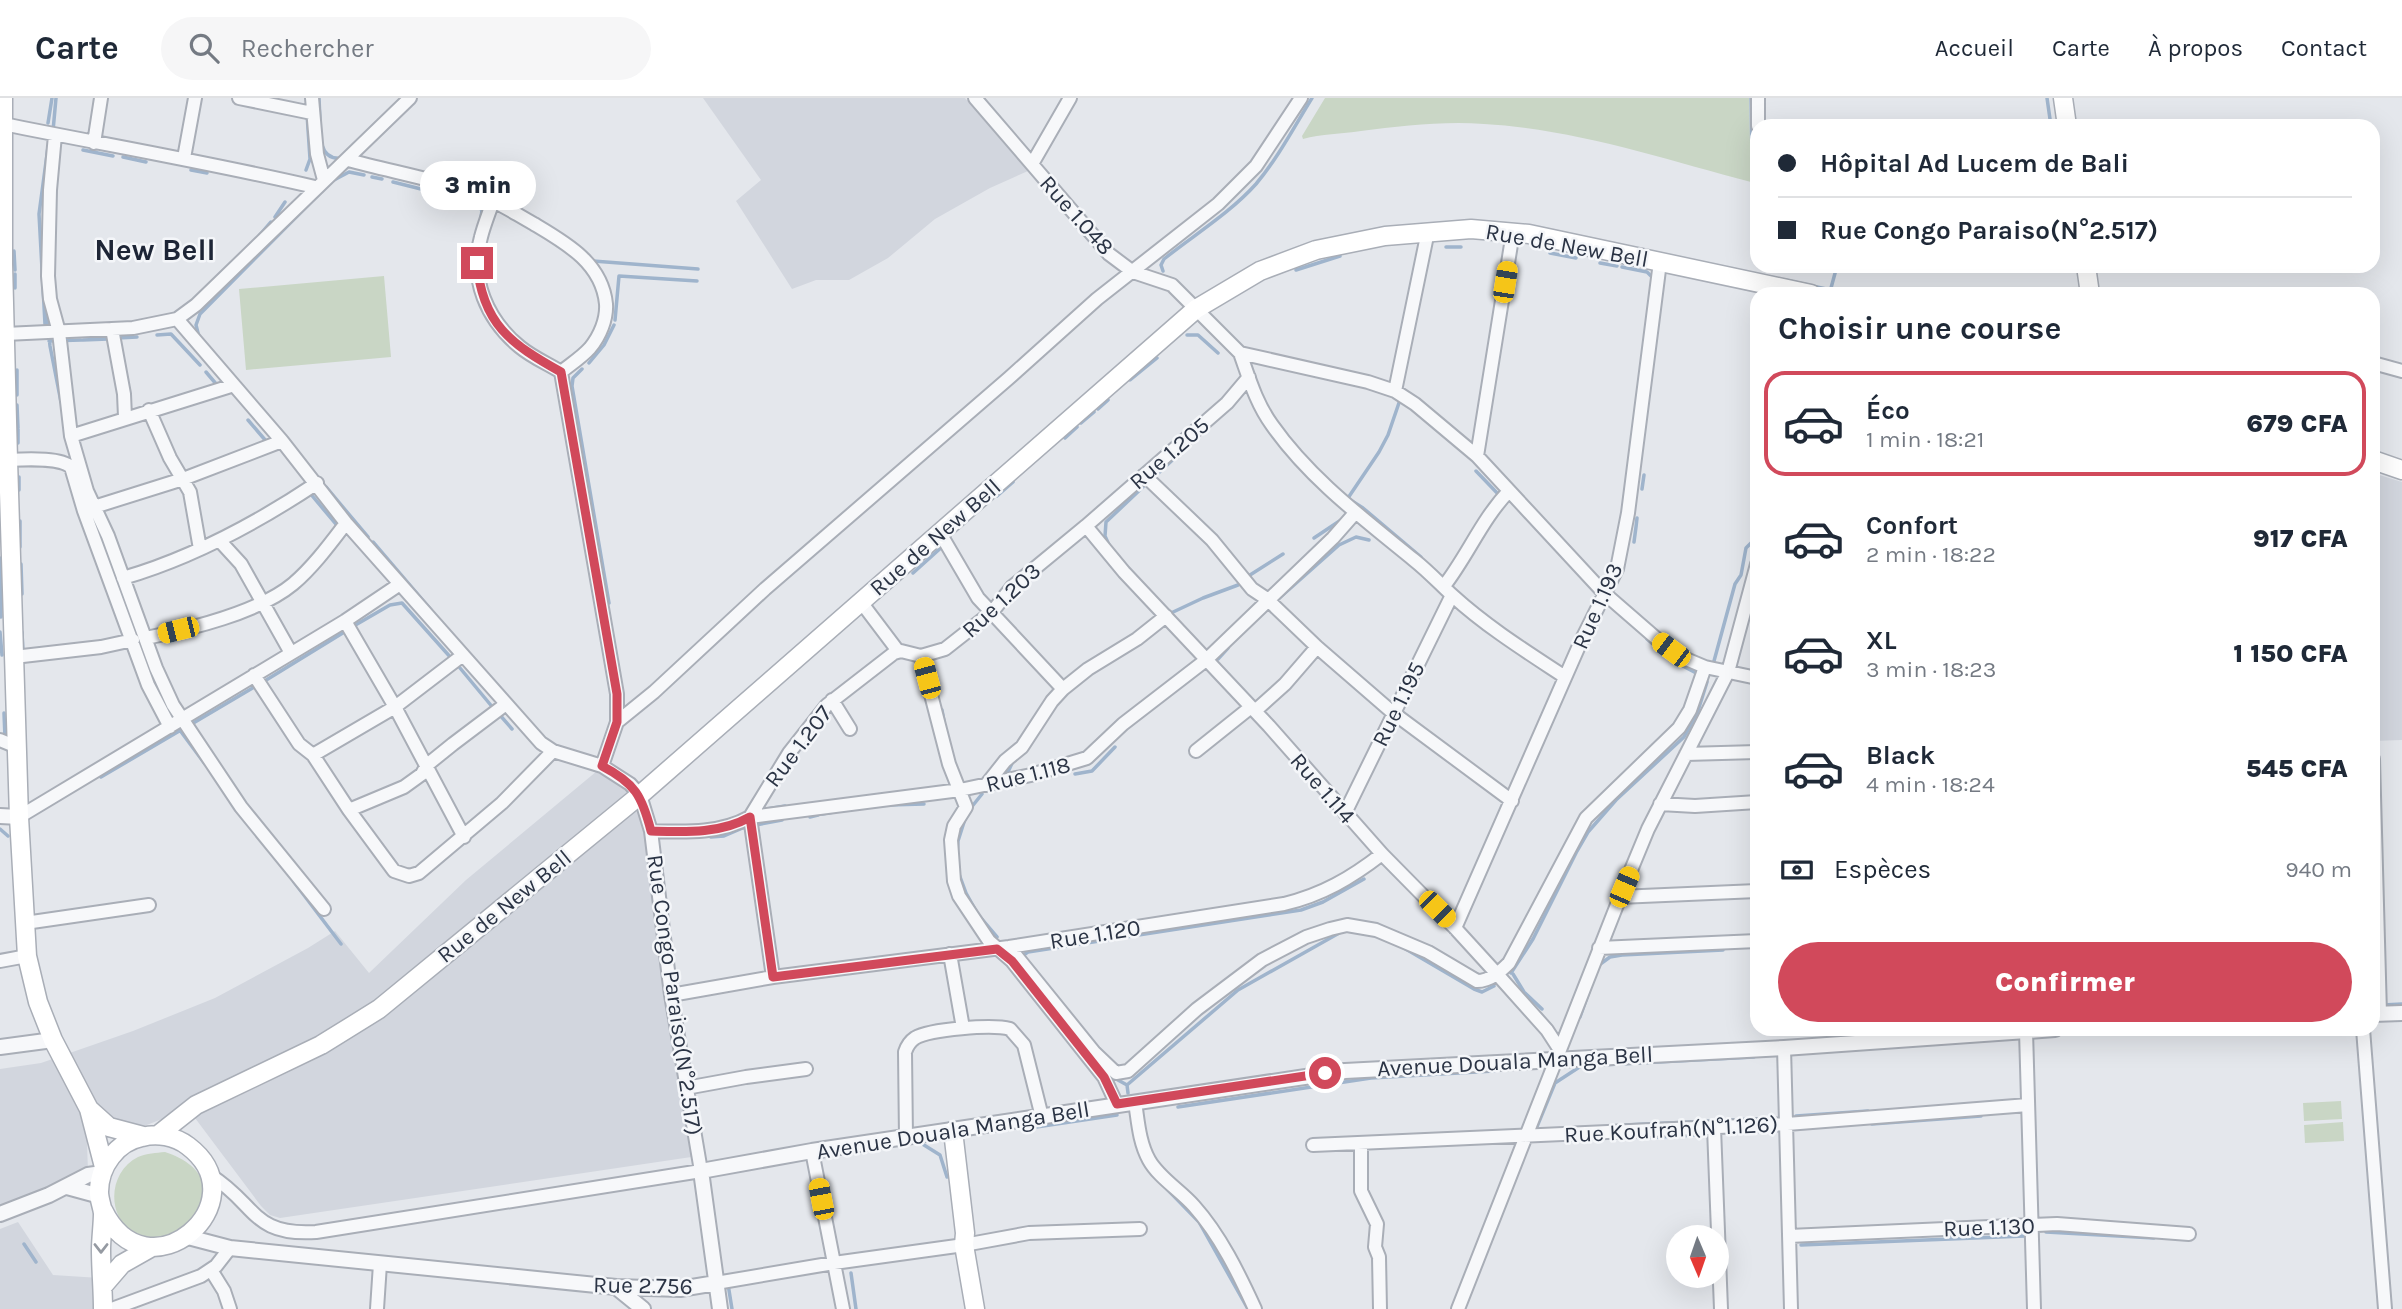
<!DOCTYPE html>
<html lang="fr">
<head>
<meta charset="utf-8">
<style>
  :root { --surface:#fff; --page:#f6f6f7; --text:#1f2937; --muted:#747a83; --line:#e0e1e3; --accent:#d1495b }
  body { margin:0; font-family:Karla,sans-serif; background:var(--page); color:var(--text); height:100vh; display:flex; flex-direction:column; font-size:26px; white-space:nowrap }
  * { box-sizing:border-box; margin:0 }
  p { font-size:23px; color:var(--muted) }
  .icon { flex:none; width:38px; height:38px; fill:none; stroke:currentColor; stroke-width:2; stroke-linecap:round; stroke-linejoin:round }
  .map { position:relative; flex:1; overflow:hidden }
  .side { position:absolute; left:1750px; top:189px; width:630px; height:749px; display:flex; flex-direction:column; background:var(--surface); border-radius:21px; box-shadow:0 7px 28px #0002 }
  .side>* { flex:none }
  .top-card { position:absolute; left:1750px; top:21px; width:630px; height:154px; border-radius:21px; box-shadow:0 7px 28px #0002; display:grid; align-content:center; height:154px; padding:0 28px; background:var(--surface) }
  .needle { width:46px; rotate:178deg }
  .tools { position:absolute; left:1666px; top:1127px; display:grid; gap:14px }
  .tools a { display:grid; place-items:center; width:63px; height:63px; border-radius:50%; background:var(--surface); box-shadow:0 7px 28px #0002; font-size:35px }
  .end { position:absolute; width:32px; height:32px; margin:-16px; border:9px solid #d1495b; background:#fff; box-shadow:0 0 0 4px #fff }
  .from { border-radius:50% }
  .bubble { position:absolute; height:49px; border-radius:24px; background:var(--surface); box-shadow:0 7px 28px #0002; font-size:23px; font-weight:800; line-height:49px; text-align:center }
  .car { position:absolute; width:21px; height:42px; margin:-21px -10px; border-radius:9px; box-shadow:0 0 5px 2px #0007; background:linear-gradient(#f5c518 24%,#345 0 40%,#f5c518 0 76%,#345 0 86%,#f5c518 0) }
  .top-card b { display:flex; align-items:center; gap:24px; height:66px; font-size:26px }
  .top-card b+b { border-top:2px solid var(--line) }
  .top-card i { width:18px; height:18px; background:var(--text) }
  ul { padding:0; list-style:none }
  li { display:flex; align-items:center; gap:21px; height:105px; margin:0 14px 10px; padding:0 14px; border:4px solid transparent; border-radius:21px }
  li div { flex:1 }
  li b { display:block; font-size:26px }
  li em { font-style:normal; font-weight:800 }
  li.selected { border-color:var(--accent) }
  li>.icon { width:63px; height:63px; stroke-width:1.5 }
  h2 { padding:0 28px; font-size:32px; line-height:84px }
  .pay { display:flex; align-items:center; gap:18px; height:77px; padding:0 28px; font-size:26px }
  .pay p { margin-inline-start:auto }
  .action { display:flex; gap:14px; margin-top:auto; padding:14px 28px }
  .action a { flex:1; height:80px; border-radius:42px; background:var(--accent); color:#fff; font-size:28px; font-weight:800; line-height:80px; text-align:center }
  header { display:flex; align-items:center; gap:42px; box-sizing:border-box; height:98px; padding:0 35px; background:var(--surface); border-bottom:2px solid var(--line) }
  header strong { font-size:33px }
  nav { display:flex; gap:38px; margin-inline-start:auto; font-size:24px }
  .search { width:490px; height:63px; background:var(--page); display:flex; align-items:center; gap:18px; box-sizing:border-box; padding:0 24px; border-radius:38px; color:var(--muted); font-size:26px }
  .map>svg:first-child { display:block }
  .built { fill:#d2d6de }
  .green { fill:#c9d6c5 }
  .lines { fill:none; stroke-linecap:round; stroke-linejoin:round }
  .stream { stroke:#9fb4cc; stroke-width:3.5 }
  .minor-casing { stroke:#a9aeb7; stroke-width:16 }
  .tertiary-casing { stroke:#a9aeb7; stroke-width:18 }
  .secondary-casing { stroke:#a9aeb7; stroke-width:21 }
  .minor { stroke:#f7f8fa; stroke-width:12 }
  .tertiary { stroke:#f7f8fa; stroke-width:14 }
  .secondary { stroke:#fff; stroke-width:18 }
  .oneway { stroke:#959aa2 }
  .route { stroke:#d1495b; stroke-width:9 }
  .labels { text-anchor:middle; stroke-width:5; stroke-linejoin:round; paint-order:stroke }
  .street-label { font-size:23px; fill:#2b3445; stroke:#f4f6f9 }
  .district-label { font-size:30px; font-weight:bold; fill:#1d2536; stroke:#f4f6f9 }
</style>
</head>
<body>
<header>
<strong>Carte</strong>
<div class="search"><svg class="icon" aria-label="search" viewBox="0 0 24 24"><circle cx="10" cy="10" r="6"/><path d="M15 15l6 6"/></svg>Rechercher</div>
<nav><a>Accueil</a><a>Carte</a><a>À propos</a><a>Contact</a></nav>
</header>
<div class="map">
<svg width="2402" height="1211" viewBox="0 0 2402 1211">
  <rect width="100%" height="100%" fill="#e4e7ec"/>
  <path class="built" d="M 703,0 L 965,0 L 1028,73 L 990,90 L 935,121 L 888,160 L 849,182 L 816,182 L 792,191 L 736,103 L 761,82 Z
    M 2373,375 L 2402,384 L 2402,642 L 2373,643 Z
    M 597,673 L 637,689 L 650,721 L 698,1058 L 280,1120 L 270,1117 L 261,1108 L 195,1020 L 180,1014 L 121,1037 L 87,1045 L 88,1074 L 0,1108 L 0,971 L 41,965 L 133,933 L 215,900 L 308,850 L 335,833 L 369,875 L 466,782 Z
    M 18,1124 L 53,1177 L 100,1180 L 101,1211 L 0,1211 L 0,1131 Z"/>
  <path class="green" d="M 1325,0 L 1749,0 L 1751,84 C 1663,61 1575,31 1484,26 C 1443,23 1401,28 1361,33 C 1342,36 1321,36 1303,41 L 1302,38 Z
    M 384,178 L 391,259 L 246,272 L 239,191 Z
    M 2341,1003 L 2342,1021 L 2304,1023 L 2303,1005 Z
    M 2343,1024 L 2344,1043 L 2305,1045 L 2304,1027 Z
    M 165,1054 C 184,1060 205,1073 204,1095 C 204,1104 200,1114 198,1123 L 160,1145 C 151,1142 137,1140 130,1133 C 106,1113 110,1073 138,1059 C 147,1055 156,1055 165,1054 Z"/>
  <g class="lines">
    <path class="stream" d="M 319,0 L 320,22
      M 1751,0 L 1752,61 L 1757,79
      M 2047,0 L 2051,28
      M 48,25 L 52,0
      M 53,33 L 56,0
      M 322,47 C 325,57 332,61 341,60
      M 83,52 L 113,58
      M 123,59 L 146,64
      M 191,72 L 207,75
      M 306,72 L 310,61 L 307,16
      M 496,73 L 494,87 L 503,103
      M 372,79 L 382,81
      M 334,82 L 349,74 L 364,77
      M 393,84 L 421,91
      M 441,96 L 472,104 L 482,112 L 481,120
      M 275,119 L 285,104
      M 259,138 L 271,124
      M 1446,149 L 1461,149
      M 14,153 L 15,172
      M 1550,155 L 1576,160
      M 593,163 L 698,171
      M 1600,165 L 1617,168
      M 2049,168 L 2061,171
      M 1622,169 L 1647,174 L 1652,179
      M 1296,172 L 1340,158
      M 1163,173 L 1161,167 L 1164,161 C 1194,137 1230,115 1256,86 C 1278,60 1294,29 1312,0
      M 15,176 L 15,190
      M 1785,182 L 1849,196
      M 1831,190 L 1837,168
      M 46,208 L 50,248 L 61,304
      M 615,222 L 619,178 L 697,183
      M 45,226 L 39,116 L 48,49
      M 157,237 L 171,236 L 200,267
      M 1187,237 L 1198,237 L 1218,255
      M 199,239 L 196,227 L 200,216 L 323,92
      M 118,240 L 137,239
      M 83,242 L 108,241
      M 49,243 L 81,242
      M 589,265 L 604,247 L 614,227
      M 582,271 L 573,280 L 572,288 L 609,505
      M 17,272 L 17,297
      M 206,274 L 217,287
      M 1130,282 L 1157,260
      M 17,307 L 18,330
      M 1098,311 L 1108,302
      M 248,322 L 266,343
      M 1081,325 L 1094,314
      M 18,331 L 18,345
      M 1065,340 L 1077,329
      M 1476,373 L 1500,398
      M 19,379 L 19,392
      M 1152,381 L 1179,356
      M 326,389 L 368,439
      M 1642,391 L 1644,377
      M 309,394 L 340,431
      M 997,398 L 1013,384
      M 1348,400 L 1379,354 L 1388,337 L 1401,299
      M 1352,403 L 1363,410 L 1421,459
      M 20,423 L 20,449
      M 1636,429 L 1637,420
      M 1314,440 L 1341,422
      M 373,444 L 431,512
      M 1634,444 L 1636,429
      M 1109,447 L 1105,438 L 1106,424 L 1143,389
      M 0,460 L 1,519
      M 21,466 L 22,496
      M 913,475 L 943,448
      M 1250,477 L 1283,456
      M 1276,503 L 1339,447 L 1356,439 L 1369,442
      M 1171,515 L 1203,500 L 1238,487
      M 352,529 L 390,507 L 402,505 L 452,561
      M 0,534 L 2,557
      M 22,534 L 23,554
      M 1647,541 L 1654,547
      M 1756,558 L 1757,555
      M 1218,561 L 1228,550
      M 1714,563 L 1735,486 L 1741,477 L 1746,450 L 1753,443 L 1757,428
      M 1681,567 L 1698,576
      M 460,570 L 494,611
      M 263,584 L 346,533
      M 157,586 L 171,617
      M 942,612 L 944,623
      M 4,615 L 5,640
      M 499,616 L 512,631
      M 176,627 L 205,666
      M 190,627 L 256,588
      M 1075,676 L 1092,673 L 1115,649
      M 101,679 L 181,632
      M 1001,679 L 1008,674 L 1013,663
      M 889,707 L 924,706
      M 970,711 L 982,696
      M 761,712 L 785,708
      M 822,716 L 834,714
      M 810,719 L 818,717
      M 0,731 L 8,738
      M 711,739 L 724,738 L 745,729 L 782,722
      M 957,758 L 958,743 L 965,721
      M 959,776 L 966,795 L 976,813
      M 294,784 L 341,846
      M 980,819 L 997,839
      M 1404,850 L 1474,891 L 1482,894 L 1494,888
      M 1022,858 L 1028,854 L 1301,812 L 1323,804 L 1364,781
      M 1599,867 L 1610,859 L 1622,857 L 1723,852
      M 1511,875 L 1533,841 L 1577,753 L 1588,734 L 1616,702 L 1684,639 L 1697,616 L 1707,584
      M 1513,876 L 1524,894 L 1542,911
      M 2383,907 L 2402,906
      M 1580,919 L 1590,891
      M 1107,976 L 1127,987
      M 1127,987 L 1238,892 L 1341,834
      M 1127,987 L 1128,995
      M 1178,1009 L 1371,980 L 1494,973
      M 1796,1018 L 1868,1013
      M 1872,1026 L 1981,1018
      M 1626,1027 L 1775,1020
      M 1023,1031 L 1117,1017
      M 1538,1032 L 1536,1031 L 1555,985 L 1581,968 L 1754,959
      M 1639,1040 L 1698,1037
      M 924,1047 L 940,1057 L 947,1079
      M 1165,1089 L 1199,1124 L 1248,1211
      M 2046,1134 L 2154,1140
      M 24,1146 L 36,1164
      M 1801,1147 L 2025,1138
      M 851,1175 L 856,1211
      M 728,1186 L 732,1211"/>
    <defs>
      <path id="minor" d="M 239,0 L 312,15
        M 312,0 L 317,56 L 324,82
        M 975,0 L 1109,156 L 1133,174 L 1172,187 L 1240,255 L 1368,284 L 1395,293 L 1415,306 L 1477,358 L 1604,495 L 1657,541 L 1686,561 L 1705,569 L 1757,580
        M 1758,0 L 1758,28
        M 3,26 C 107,47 212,65 315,89
        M 55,37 L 50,92 L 48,178 L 50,201 L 59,234 L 71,338 L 87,393 L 108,438 L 156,570 L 173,607 L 241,709 L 324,811
        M 94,45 L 101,0
        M 184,60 L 195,0
        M 348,62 C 389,73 432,81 472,94 C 494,101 514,115 534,126 C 566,145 602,165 606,206 C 607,221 600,238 590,250 C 582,259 571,266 561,274
        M 1032,66 L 1070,0
        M 177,221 L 282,343 L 346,425 L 541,645 L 553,653 L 602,668
        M 112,231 L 124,296 L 125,319
        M 5,236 L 133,230 L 177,221 L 196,207 L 410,0
        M 1240,255 C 1249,280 1256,305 1272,327 C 1310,381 1364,421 1414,462 C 1428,473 1440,486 1453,498 C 1487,529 1527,554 1565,579
        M 2373,265 L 2402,273
        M 1395,293 L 1428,133
        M 149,312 L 170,360 L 190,394 L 200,451
        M 71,338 L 234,287
        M 1477,358 L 1513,134
        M 0,362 C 18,362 59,358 71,369 L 84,413 L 148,587 L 170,629
        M 1144,377 L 1212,442 L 1252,491 L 1267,501 L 1317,549 L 1392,614 L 1512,703
        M 94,409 L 183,381 L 282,343
        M 1086,428 L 1124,474 L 1269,628 L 1382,756 L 1455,830 L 1497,876 L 1547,932 L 1560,952
        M 940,435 L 978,500 L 1063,591
        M 219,442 L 241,466 L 291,555
        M 123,480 C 192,460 257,425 317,385
        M 1444,488 C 1468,457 1482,421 1509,393
        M 861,504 L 898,553
        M 345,523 L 395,609 L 464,739
        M 146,540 C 190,531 258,515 293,486 C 313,469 330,446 346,425
        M 14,559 L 101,549 L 133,542
        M 254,577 L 299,646 L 313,657 L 349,712 L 394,773 L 409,778 L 419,775 L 502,705 L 553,653
        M 832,602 L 850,631
        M 1255,613 L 1285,586 L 1317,549
        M 617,624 L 654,594 L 765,491 L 1009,280 L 1097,201 L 1218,106 L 1256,68 L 1301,0
        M 0,642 L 17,649
        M 1196,653 L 1251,609
        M 1686,656 L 1757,654
        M 313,657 L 395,609 L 463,557
        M 2373,661 L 2380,916
        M 986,687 L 1005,663 L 1022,649 L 1052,603 L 1063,591 L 1088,571 L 1137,541 L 1166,518
        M 1660,706 L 1695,708 L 1757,704
        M 349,712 L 404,689 L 422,676 L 427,667 L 453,646 L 506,606
        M 1345,715 L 1452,497
        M 19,719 L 345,523 L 400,486
        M 651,733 C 685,734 720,736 750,719 L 960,692 L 1031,677 L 1087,660 L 1123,626 L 1206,562 L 1333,440 L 1355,415
        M 1619,799 L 1757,793
        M 25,825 L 149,807
        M 1455,830 L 1582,541 L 1617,471 L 1628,415 L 1660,164
        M 1009,849 L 1094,954 L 1116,975 L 1128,973 L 1197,911 L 1262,862 L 1306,839 L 1330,831 L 1347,827 L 1376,832 L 1428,854 L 1477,883 C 1490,883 1500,874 1509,865 L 1586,720 L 1679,630 L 1690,612 L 1705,569
        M 1599,850 L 1757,843
        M 950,856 L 963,930
        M 0,863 L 27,858
        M 773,879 L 750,719 L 789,655 L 827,607 L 894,555 L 901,553 L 921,558
        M 671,897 L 773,879 L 1009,849 L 1284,806 C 1322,797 1351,780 1382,756
        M 2363,931 L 2385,1211
        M 2026,933 L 2034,1211
        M 1784,950 L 1791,1211
        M 686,990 L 746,979 L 806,971
        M 1135,1004 C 1138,1023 1139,1044 1149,1062 C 1159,1080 1180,1092 1194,1108 C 1220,1137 1239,1176 1255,1211
        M 1117,1007 L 1104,979 L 1012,863 L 989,843 L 959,798 L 954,783 L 951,742 L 954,728 L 966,709 L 949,666 L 921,558 L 945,551 L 992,514 L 1012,489 L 1086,428 L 1227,305 L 1249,279
        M 1714,1030 L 1721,1211
        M 906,1040 L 905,954 C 907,948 909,944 915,940 C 930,931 993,926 1010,931 L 1024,947 L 1042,1019
        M 1361,1045 L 1361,1093 L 1377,1126 L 1375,1149 L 1379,1159 L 1380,1211
        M 1313,1047 L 1787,1026 L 2028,1007
        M 812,1053 L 843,1211
        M 210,1077 C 257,1106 251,1138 316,1134 L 701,1073 L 671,897 L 651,733 L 640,697 L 630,686 L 602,668 L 617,624 L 617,596 L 561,274 C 548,266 532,259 520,249 C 487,222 469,181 481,139 C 484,127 489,115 493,103
        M 1789,1138 L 2057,1126 L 2189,1136
        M 211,1172 L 224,1193 L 230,1211
        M 716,1185 L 834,1165 L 964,1147 L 1029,1135 L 1140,1131
        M 112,1211 L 201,1178 L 216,1168 L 230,1150
        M 377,1211 L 380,1166
        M 1458,1211 L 1624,789 L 1648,731 L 1728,574 L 1757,466"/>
      <path id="tertiary" d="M 0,718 L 19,719
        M 2373,916 L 2402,915
        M 0,949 L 53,942
        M 67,1089 L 100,1098
        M 0,1116 L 49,1097 L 88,1077 L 102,1075
        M 188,1139 L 230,1150 L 616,1189 L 680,1191 L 716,1185
        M 616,1189 L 643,1211
        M 720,1211 L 701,1073 L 812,1053 L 1345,973 L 1784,950 L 2055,931"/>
      <path id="secondary" d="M 3,0 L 3,166 L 8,362 L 19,719 L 27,858 L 38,904 L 53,942 L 89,1011 L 104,1069
        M 2063,0 L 2067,28
        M 2086,168 L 2090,196
        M 2373,362 L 2402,372
        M 89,1011 L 109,1029 L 143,1038
        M 953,1033 L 965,1135 L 964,1147 L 975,1211
        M 158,1037 L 196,1007 L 321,947 L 379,911 L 640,697 L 1196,211 L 1260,173 L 1316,152 L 1385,138 L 1471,131 L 1529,136 L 1811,196
        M 103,1112 C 147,1203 262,1104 188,1048 C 175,1038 157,1035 142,1039 C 117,1044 99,1068 99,1094 C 99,1101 102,1108 103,1115 C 103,1127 101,1140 101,1152 C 101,1172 103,1191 103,1211
        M 103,1188 L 122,1166 L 152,1149"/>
    </defs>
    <use href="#minor" class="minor-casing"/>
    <use href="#tertiary" class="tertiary-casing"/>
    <use href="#secondary" class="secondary-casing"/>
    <use href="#minor" class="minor"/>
    <use href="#tertiary" class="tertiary"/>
    <use href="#secondary" class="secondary"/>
  </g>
  <defs><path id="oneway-chevron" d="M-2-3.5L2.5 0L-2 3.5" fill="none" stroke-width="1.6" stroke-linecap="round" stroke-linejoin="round" transform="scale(1.75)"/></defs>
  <use class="oneway" href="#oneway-chevron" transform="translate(101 1150) rotate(90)"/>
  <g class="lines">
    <path class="route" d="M 477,165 C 482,226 511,246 561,274 L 617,596 L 617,624 L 602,668 C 635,685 642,698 651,733 C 685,734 720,736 750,719 L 773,879 L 997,851 L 1012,863 L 1104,979 L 1117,1006 L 1325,975"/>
  </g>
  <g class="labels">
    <g class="street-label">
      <text transform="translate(1077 117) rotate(48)" y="8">Rue 1.048</text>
      <text transform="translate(1567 147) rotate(10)" y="8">Rue de New Bell</text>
      <text transform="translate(1169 355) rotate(-41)" y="8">Rue 1.205</text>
      <text transform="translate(935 439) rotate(-41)" y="8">Rue de New Bell</text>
      <text transform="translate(1001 502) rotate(-43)" y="8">Rue 1.203</text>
      <text transform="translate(1597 508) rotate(-66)" y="8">Rue 1.193</text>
      <text transform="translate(1398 606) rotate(-64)" y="8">Rue 1.195</text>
      <text transform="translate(798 648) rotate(-53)" y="8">Rue 1.207</text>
      <text transform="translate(1028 676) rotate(-14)" y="8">Rue 1.118</text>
      <text transform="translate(1323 690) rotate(49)" y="8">Rue 1.114</text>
      <text transform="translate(504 808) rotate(-39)" y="8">Rue de New Bell</text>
      <text transform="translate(1095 836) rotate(-9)" y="8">Rue 1.120</text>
      <text transform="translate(675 897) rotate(82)" y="8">Rue Congo Paraiso(N°2.517)</text>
      <text transform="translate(1515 963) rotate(-3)" y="8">Avenue Douala Manga Bell</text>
      <text transform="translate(1671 1031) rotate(-3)" y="8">Rue Koufrah(N°1.126)</text>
      <text transform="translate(953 1032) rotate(-9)" y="8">Avenue Douala Manga Bell</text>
      <text transform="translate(1989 1129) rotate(-2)" y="8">Rue 1.130</text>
      <text transform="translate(643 1187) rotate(1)" y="8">Rue 2.756</text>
    </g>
    <g class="district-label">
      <text x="155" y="162">New Bell</text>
    </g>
  </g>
</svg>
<div class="tools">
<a><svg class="needle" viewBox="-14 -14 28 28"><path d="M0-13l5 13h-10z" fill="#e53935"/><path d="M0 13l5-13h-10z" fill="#747a83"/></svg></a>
</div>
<i class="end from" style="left:1325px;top:975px"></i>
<i class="end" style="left:477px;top:165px"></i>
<div class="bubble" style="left:420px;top:63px;width:116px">3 min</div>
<i class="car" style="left:1505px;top:184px;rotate:9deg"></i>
<i class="car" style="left:178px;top:532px;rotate:256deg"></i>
<i class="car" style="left:1671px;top:552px;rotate:307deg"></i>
<i class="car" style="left:927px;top:580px;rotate:345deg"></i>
<i class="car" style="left:1624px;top:789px;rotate:23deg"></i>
<i class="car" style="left:1437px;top:811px;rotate:135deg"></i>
<i class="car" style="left:821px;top:1101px;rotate:349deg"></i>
<div class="top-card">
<b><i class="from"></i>Hôpital Ad Lucem de Bali</b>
<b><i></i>Rue Congo Paraiso(N°2.517)</b>
</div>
<section class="side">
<h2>Choisir une course</h2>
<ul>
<li class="selected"><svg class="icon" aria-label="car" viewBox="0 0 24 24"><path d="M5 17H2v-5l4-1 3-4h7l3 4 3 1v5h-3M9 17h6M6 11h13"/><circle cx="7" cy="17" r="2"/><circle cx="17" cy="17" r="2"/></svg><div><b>Éco</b><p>1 min · 18:21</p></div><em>679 CFA</em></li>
<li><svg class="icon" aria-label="car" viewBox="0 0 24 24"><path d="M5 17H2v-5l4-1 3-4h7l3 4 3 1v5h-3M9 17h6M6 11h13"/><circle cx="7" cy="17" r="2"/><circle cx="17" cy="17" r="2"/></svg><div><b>Confort</b><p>2 min · 18:22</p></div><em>917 CFA</em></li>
<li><svg class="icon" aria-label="car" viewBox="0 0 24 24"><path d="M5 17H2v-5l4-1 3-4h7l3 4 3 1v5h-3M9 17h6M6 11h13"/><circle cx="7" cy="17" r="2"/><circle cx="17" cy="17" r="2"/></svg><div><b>XL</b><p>3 min · 18:23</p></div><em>1 150 CFA</em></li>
<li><svg class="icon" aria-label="car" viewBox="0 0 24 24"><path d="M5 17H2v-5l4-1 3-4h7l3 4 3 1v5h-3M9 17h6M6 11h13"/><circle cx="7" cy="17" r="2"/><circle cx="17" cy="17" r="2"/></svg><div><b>Black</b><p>4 min · 18:24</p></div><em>545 CFA</em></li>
</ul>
<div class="pay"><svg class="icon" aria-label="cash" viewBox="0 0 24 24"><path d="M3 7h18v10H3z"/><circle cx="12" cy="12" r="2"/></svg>Espèces<p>940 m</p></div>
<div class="action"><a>Confirmer</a></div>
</section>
</div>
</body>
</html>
